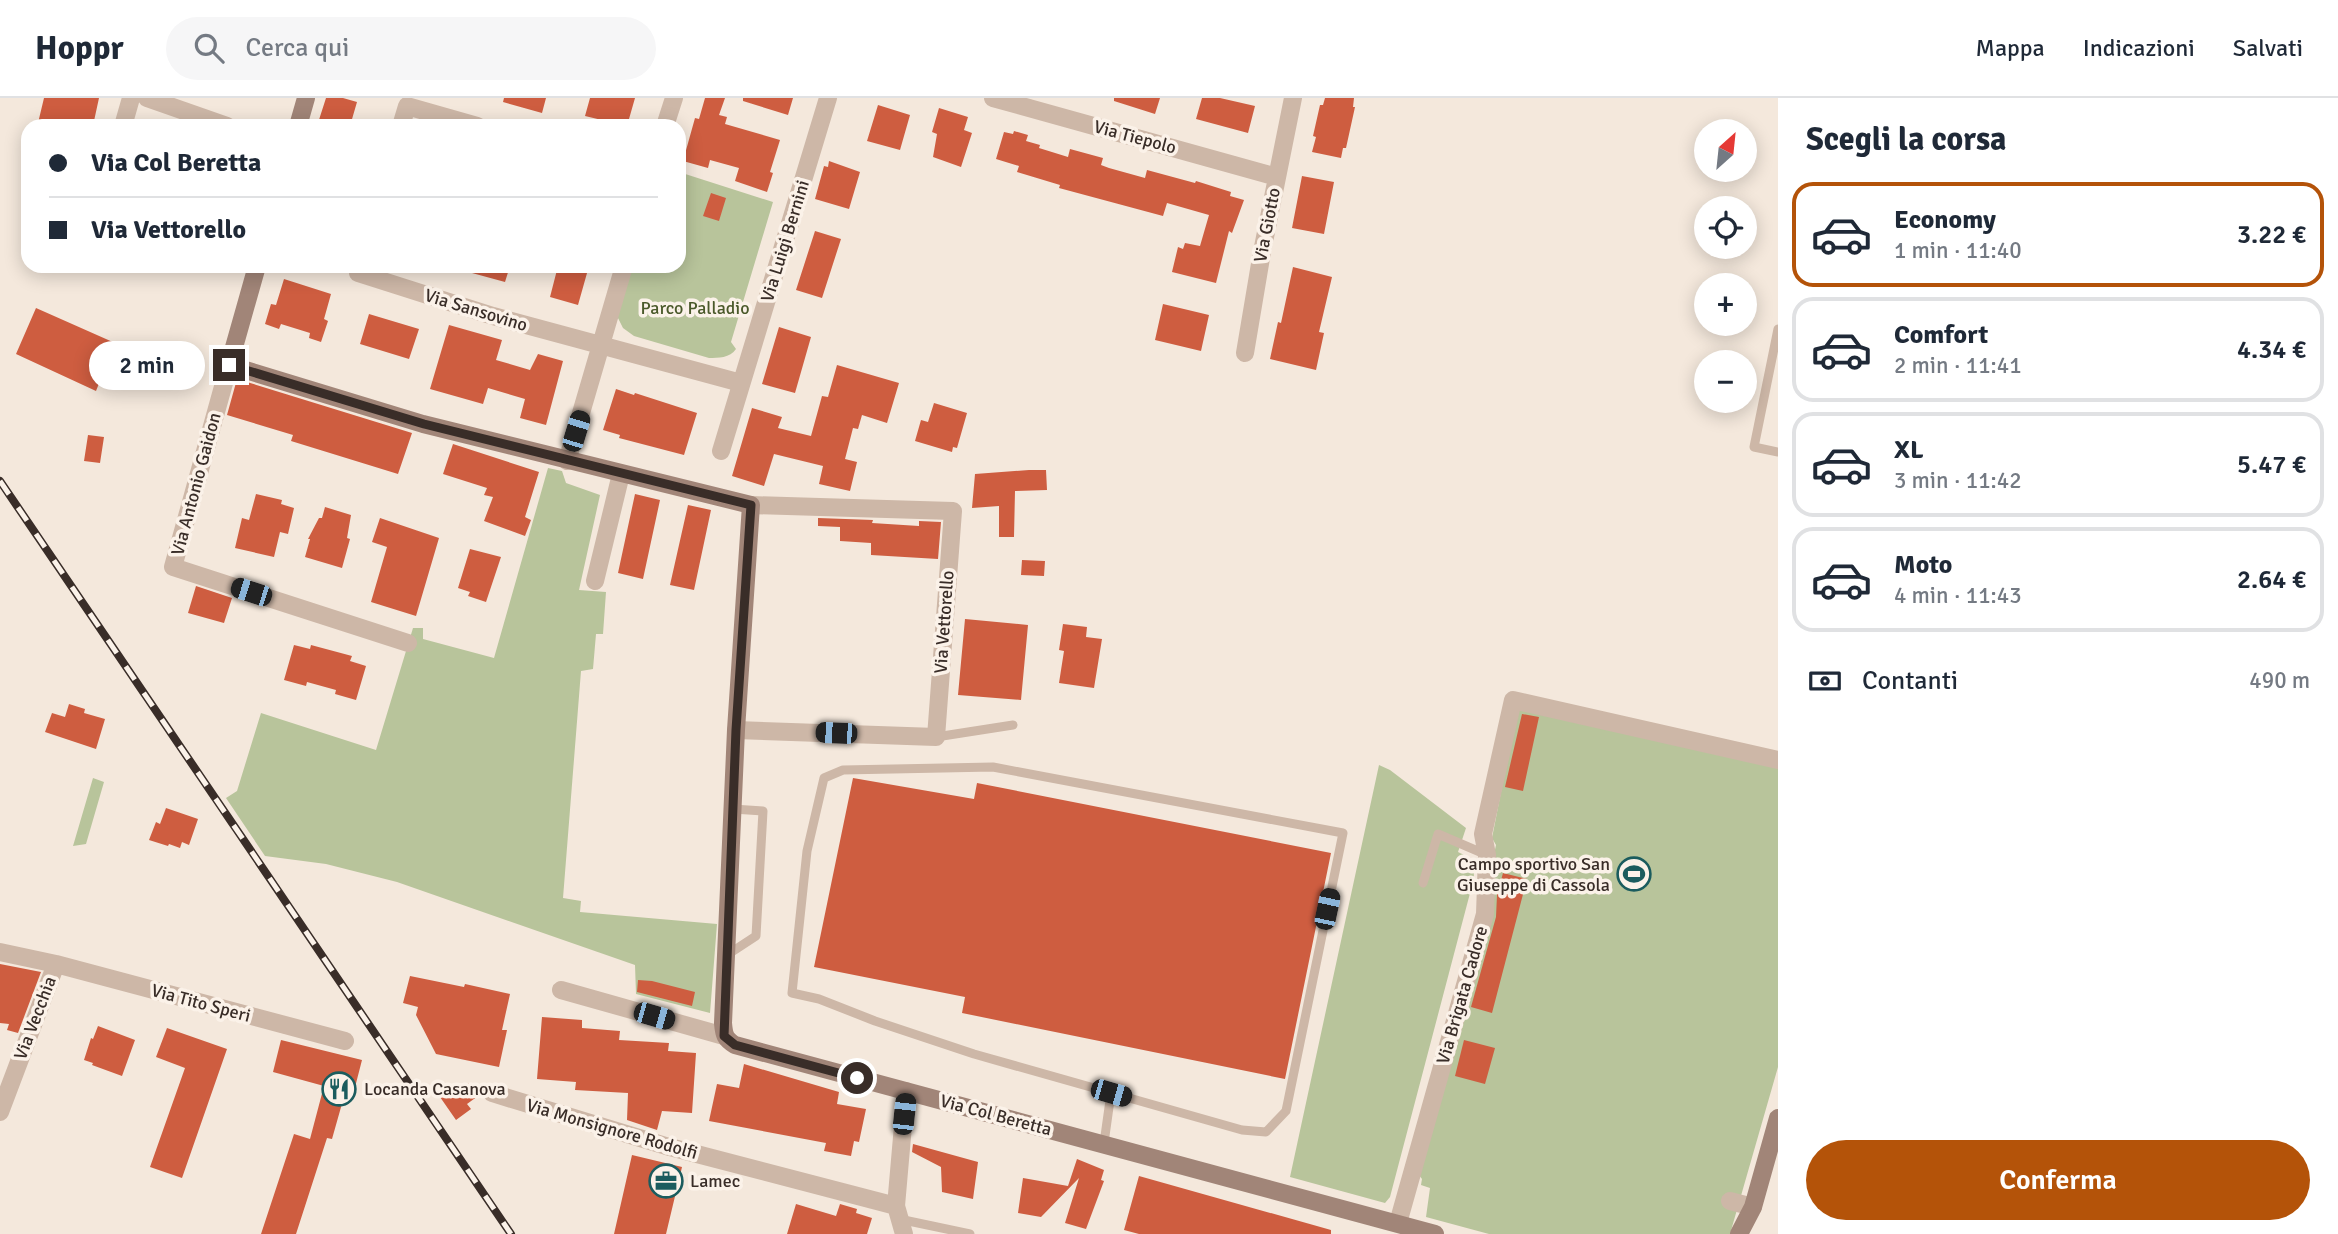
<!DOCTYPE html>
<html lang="it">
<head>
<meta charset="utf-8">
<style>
  :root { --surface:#fff; --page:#f6f6f7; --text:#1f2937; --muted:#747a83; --line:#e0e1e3; --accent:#b45309 }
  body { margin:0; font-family:Signika,sans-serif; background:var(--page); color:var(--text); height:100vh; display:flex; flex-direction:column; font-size:26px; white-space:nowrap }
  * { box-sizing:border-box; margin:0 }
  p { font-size:23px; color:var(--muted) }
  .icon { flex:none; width:38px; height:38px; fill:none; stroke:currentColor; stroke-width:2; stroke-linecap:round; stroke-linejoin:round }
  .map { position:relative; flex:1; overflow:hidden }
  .panel { display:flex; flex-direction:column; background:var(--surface); width:560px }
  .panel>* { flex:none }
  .hud { position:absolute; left:21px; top:21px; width:665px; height:154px; border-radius:21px; box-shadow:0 4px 18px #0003; display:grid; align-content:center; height:154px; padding:0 28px; background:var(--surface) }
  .needle { width:46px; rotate:27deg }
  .controls { position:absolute; left:1694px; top:21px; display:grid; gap:14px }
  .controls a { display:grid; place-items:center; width:63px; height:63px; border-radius:50%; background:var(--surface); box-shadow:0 4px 18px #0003; font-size:35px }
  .end { position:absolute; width:32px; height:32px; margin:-16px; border:9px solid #392d28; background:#fff; box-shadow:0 0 0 4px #fff }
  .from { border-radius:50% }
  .bubble { position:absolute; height:49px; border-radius:24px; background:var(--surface); box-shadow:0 4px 18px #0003; font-size:23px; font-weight:600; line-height:49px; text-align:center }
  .car { position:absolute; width:21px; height:42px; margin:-21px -10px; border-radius:9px; box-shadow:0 0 5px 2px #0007; background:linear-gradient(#222 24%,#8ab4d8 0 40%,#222 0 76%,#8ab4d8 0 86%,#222 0) }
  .hud b { display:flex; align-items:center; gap:24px; height:66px; font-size:26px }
  .hud b+b { border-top:2px solid var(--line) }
  .hud i { width:18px; height:18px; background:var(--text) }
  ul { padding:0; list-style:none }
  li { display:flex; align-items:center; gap:21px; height:105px; margin:0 14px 10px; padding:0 14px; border:4px solid var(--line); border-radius:21px }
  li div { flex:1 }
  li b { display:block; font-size:26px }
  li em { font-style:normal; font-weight:600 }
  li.active { border-color:var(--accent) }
  li>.icon { width:63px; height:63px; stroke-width:1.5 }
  h2 { padding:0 28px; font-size:32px; line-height:84px }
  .pay { display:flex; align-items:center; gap:18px; height:77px; padding:0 28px; font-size:26px }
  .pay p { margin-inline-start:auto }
  .cta { display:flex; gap:14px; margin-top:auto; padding:14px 28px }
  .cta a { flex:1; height:80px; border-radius:42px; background:var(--accent); color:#fff; font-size:28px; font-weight:600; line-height:80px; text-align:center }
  header { display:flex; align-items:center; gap:42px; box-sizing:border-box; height:98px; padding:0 35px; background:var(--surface); border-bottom:2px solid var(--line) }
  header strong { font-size:33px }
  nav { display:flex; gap:38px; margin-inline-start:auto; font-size:24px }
  .search { width:490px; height:63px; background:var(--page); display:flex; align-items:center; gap:18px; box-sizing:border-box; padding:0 24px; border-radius:38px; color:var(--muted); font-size:26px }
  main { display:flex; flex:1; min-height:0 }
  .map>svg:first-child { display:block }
  .green { fill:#b8c49b }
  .building { fill:#ce5d40 }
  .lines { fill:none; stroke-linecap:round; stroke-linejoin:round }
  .lane { stroke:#cdb7a7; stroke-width:9 }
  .street { stroke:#cdb7a7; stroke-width:18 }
  .secondary { stroke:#a18578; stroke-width:18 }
  .rail-casing { stroke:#392d28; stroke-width:8 }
  .rail { stroke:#fbf2e9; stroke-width:5; stroke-dasharray:16; stroke-linecap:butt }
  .route { stroke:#392d28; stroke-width:9 }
  .labels { text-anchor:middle; stroke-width:7; stroke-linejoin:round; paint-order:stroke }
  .street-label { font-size:18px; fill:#392d28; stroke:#fbf2e9 }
  .park-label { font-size:18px; fill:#4a592a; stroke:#fbf2e9 }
  .poi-label { font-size:18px; fill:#392d28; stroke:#fbf2e9; text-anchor:start }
</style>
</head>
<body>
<header>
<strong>Hoppr</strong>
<div class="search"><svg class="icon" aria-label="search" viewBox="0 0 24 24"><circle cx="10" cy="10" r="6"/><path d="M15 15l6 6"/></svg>Cerca qui</div>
<nav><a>Mappa</a><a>Indicazioni</a><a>Salvati</a></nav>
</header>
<main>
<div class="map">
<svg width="1778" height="1136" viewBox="0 0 1778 1136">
  <rect width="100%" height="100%" fill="#f4e8dc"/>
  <path class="green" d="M 679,74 L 773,104 L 731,244 L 736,251 C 730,260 718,260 709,260 L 634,238 L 623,230 L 616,216 L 630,168 L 679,168 Z
    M 548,370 L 562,373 L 566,385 L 600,397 L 579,492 L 606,494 L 603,536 L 596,536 L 593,571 L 581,573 L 563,800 L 581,803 L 580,814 L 717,826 L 710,915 L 636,896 L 635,867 L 397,784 L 326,766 L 265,758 L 226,700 L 237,693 L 261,615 L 376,652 L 413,530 L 423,530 L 423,541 L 494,560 Z
    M 1519,602 L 1778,659 L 1778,969 L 1730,1136 L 1489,1136 L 1426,1119 L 1430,1090 L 1421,1087 L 1422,1081 L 1419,1077 L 1458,921 L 1496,747 L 1492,740 Z
    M 1379,667 L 1390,672 L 1466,730 L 1458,754 C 1472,760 1474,766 1474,780 L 1390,1099 L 1385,1105 L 1290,1079 Z
    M 93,680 L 104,684 L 86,746 L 73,748 Z"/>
  <path class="building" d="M 44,0 L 99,0 L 94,23 L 89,22 L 88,28 L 51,28 L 38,25 Z
    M 326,0 L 343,0 L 357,4 L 350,28 L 317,28 Z
    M 504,0 L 546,0 L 542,15 L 503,4 Z
    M 590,0 L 635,0 L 627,28 L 585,18 Z
    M 705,0 L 725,0 L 719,17 L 727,19 L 725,26 L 780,42 L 770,74 L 773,75 L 767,94 L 735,83 L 739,70 L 710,62 L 708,70 L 683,63 L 695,20 L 699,21 Z
    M 743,0 L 793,0 L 788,17 L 743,3 Z
    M 1114,0 L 1160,0 L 1155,16 L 1114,3 Z
    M 1202,0 L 1220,0 L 1255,8 L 1248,35 L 1196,21 Z
    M 1325,0 L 1354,0 L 1353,9 L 1355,9 L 1346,50 L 1343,50 L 1341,60 L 1312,54 L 1316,39 L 1313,38 L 1320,7 L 1323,7 Z
    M 878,7 L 910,17 L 900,52 L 867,43 Z
    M 939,10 L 968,19 L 964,32 L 972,35 L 961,69 L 933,59 L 937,36 L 932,34 Z
    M 1014,33 L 1028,37 L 1026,43 L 1040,47 L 1039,50 L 1068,59 L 1070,51 L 1103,60 L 1101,67 L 1109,70 L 1145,80 L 1147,72 L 1195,85 L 1196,83 L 1231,94 L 1230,98 L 1244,102 L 1232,135 L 1229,133 L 1216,185 L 1172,174 L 1178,149 L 1183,151 L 1185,145 L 1200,148 L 1209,117 L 1167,105 L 1163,118 L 1059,90 L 1060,87 L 1017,74 L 1019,68 L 996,61 L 1004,34 L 1013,36 Z
    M 829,63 L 860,74 L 849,111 L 815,101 L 824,68 L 828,69 Z
    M 1302,78 L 1334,84 L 1324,136 L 1292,130 Z
    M 711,95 L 726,100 L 719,123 L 703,118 Z
    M 815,133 L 841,141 L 822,200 L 796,192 Z
    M 461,168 L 510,168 L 505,184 L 461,172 Z
    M 558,168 L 589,168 L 578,207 L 550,199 Z
    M 1293,169 L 1332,179 L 1319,234 L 1324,235 L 1316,272 L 1270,261 L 1278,224 L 1281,225 Z
    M 284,181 L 331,196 L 324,221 L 328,223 L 321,244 L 309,240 L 310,235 L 281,226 L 279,231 L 265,226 L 271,206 L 276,207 Z
    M 1163,206 L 1209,217 L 1201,253 L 1155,242 Z
    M 36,210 L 115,245 L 96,293 L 16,256 Z
    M 369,216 L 419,231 L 409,261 L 360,246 Z
    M 449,227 L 502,242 L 496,262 L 530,272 L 538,256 L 563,263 L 546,327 L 520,320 L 525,301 L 488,290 L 483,306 L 430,291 Z
    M 779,229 L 811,239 L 795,295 L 762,286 Z
    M 837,267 L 899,285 L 887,325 L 862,317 L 858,331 L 853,330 L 845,361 L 857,364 L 850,393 L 819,386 L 823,368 L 774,356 L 764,388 L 732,378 L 752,310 L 782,319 L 778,330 L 811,338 L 822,298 L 828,299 Z
    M 237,281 L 412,335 L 398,376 L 291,343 L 293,337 L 227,317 Z
    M 616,291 L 634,297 L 635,295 L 697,315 L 684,357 L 619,340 L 620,337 L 603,332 Z
    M 934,305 L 967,315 L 957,350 L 953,349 L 952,354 L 915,343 L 921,322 L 928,324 Z
    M 88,337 L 104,339 L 100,365 L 84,363 Z
    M 453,346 L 539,374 L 525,419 L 531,422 L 525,438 L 484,423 L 493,399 L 484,397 L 487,390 L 443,376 Z
    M 1029,372 L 1046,372 L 1047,392 L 1015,393 L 1014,439 L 999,439 L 999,408 L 972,410 L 975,376 Z
    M 256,396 L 282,402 L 281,406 L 294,410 L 288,436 L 280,434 L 274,459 L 235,450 L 242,420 L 249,422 Z
    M 635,396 L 660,402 L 643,481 L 618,475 Z
    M 688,407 L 711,412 L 694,492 L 670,487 Z
    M 325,409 L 351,417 L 347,440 L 350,441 L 342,470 L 305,459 L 310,441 L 308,441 L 319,420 L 322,420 Z
    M 380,420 L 439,440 L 416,518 L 371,504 L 387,449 L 372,444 Z
    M 818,420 L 873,422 L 872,425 L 919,428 L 919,423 L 941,424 L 938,461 L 871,457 L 871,445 L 840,443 L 840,429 L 818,428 Z
    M 470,451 L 501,459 L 486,504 L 468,498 L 470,494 L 458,490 Z
    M 1022,462 L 1045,463 L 1044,478 L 1021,477 Z
    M 196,488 L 232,500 L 224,525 L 188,515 Z
    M 965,521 L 1028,527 L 1021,602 L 958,597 Z
    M 1063,526 L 1087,529 L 1086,539 L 1102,541 L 1094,590 L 1059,585 L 1064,553 L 1059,552 Z
    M 294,547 L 310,551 L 311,547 L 352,558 L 350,563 L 366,568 L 356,602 L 335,596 L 336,592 L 307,584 L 306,588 L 284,582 Z
    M 69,606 L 85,611 L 84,615 L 105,621 L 96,651 L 45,634 L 52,615 L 65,619 Z
    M 1522,616 L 1539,619 L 1523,693 L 1505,689 Z
    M 853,680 L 974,701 L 977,685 L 1331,755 L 1285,981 L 962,915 L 965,899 L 814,869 Z
    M 166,710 L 198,721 L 189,747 L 182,744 L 180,750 L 169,746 L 168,748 L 149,742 L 156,724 L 160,726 Z
    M 1503,775 L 1527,781 L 1492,915 L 1471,909 L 1496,819 L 1497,797 Z
    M 0,866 L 41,874 L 18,935 L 7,932 L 9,926 L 0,925 Z
    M 410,878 L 464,889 L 465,886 L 510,896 L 502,932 L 507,932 L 499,969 L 436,956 L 416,917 L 418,909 L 403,905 Z
    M 638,882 L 652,883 L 695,894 L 692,908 L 637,894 Z
    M 542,919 L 582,922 L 582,930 L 620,933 L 619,942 L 669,945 L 668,953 L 696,955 L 692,1015 L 662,1013 L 657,1032 L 627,1022 L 628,995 L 575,992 L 576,984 L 537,981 Z
    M 98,928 L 135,942 L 122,978 L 92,967 L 93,965 L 84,962 L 91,940 L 93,941 Z
    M 167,930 L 227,951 L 182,1080 L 150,1069 L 185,970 L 156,959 Z
    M 281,942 L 362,962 L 353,997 L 345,995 L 332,1041 L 327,1040 L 296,1136 L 261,1136 L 294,1036 L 310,1041 L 324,988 L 273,974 Z
    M 1464,942 L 1495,950 L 1485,986 L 1455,978 Z
    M 744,966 L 839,994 L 837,1006 L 866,1011 L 859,1044 L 854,1043 L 851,1058 L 824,1053 L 826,1045 L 709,1023 L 717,986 L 739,990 Z
    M 469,985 L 478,998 L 467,1006 L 471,1011 L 456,1022 L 440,999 L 454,989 L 458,993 Z
    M 913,1046 L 978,1064 L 973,1101 L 942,1094 L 941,1069 L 912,1054 Z
    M 632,1057 L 682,1069 L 666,1136 L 614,1136 Z
    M 1077,1061 L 1104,1072 L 1101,1082 L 1104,1083 L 1086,1131 L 1065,1125 L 1079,1080 L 1041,1119 L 1018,1115 L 1023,1080 L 1068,1088 Z
    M 1139,1078 L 1331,1132 L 1331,1136 L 1139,1136 L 1124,1132 Z
    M 796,1106 L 836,1118 L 840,1106 L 857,1111 L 856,1115 L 872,1120 L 867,1136 L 787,1136 Z"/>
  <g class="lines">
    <path class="lane" d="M 1778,231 L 1754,349 L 1778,354
      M 936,639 L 1013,627
      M 993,669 L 1343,735 L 1286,1013 L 1266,1034 L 1242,1032 L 974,956 L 875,923 L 819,901 L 792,895 L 807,753 L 824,680 L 843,672 Z
      M 1423,785 L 1438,736 L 1487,757
      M 727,857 L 756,838 L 763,713 L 733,711
      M 1104,1045 L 1111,995
      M 899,1121 L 970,1136"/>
    <path class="street" d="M 147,0 L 227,28
      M 993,0 L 1277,79
      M 123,28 L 131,0
      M 401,28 L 407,8 L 477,28
      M 665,28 L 674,0
      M 360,168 L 358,175 L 493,218 L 741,285
      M 1245,255 L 1262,154 L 1293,0
      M 229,267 L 173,469 L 408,545
      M 721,353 L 828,0
      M 567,363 L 624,168
      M 595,483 L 621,376
      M 736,632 L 936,639 L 953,413 L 751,407
      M 0,854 L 56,866 L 345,943
      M 561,892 L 724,938
      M 492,995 L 666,1048 L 896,1108
      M 0,1014 L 56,866
      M 1730,1103 L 1753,1109
      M 1398,1125 L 1485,816 L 1487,757 L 1483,736 L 1513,602 L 1778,662
      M 904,1136 L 896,1108 L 906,993"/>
    <path class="secondary" d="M 298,28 L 306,0
      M 257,168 L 229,267 L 423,326 L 751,407 L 736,632 L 723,925 C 724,937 725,941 735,947 L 1435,1136
      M 1739,1136 L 1753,1109 L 1778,1020"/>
    <defs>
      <path id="rail" d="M 0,383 L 511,1136"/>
    </defs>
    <use href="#rail" class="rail-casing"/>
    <use href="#rail" class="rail"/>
  </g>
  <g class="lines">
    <path class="route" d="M 229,267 L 424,326 L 751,407 L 736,632 L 724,938 L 735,947 L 857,980"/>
  </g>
  <defs>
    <symbol id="stadium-ring" viewBox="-11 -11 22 22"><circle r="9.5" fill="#fbf2e9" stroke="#1b5c5e" stroke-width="1.5"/><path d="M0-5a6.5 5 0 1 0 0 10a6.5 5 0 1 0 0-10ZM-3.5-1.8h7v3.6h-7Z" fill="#1b5c5e"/></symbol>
    <symbol id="restaurant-ring" viewBox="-11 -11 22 22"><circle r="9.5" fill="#fbf2e9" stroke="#1b5c5e" stroke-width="1.5"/><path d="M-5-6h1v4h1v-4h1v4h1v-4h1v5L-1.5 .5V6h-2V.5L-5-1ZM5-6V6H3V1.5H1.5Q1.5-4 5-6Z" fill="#1b5c5e"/></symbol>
    <symbol id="office-ring" viewBox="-11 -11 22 22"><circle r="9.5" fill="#fbf2e9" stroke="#1b5c5e" stroke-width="1.5"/><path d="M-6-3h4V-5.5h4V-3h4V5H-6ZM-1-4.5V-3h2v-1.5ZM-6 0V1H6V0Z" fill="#1b5c5e"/></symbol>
  </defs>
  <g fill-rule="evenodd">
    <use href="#stadium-ring" x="1615" y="757" width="38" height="38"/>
    <use href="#restaurant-ring" x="320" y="972" width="38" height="38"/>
    <use href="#office-ring" x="647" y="1064" width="38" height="38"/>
  </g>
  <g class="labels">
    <g class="street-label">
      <text transform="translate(1135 39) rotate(15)" y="6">Via Tiepolo</text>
      <text transform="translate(1267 127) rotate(-79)" y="6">Via Giotto</text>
      <text transform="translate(785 143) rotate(-73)" y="6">Via Luigi Bernini</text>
      <text transform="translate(476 212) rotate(17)" y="6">Via Sansovino</text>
      <text transform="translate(196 386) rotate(-75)" y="6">Via Antonio Gaidon</text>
      <text transform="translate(944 524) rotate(-86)" y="6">Via Vettorello</text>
      <text transform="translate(1462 897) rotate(-74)" y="6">Via Brigata Cadore</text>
      <text transform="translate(201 905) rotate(15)" y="6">Via Tito Speri</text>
      <text transform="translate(35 920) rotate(-69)" y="6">Via Vecchia</text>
      <text transform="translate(996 1017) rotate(15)" y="6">Via Col Beretta</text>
      <text transform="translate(612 1031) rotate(16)" y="6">Via Monsignore Rodolfi</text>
    </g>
    <g class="park-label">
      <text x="695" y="216">Parco Palladio</text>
    </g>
    <g class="poi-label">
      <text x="1610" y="772" text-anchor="end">Campo sportivo San<tspan x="1610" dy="21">Giuseppe di Cassola</tspan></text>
      <text x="364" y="997">Locanda Casanova</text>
      <text x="690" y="1089">Lamec</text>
    </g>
  </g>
</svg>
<div class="controls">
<a><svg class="needle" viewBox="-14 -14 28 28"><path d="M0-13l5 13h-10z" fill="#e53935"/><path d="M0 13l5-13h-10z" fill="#747a83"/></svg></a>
<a><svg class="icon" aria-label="locate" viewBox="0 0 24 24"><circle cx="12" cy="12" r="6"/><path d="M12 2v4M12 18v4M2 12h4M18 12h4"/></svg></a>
<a>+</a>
<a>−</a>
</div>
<i class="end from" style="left:857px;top:980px"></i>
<i class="end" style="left:229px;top:267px"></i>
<div class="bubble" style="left:89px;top:243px;width:116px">2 min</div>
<i class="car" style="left:576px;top:333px;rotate:17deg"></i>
<i class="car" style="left:251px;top:494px;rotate:288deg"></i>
<i class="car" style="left:836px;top:635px;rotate:272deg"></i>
<i class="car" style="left:1327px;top:811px;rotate:12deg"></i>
<i class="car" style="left:654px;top:918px;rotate:106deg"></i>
<i class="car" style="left:1111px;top:995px;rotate:106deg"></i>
<i class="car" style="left:904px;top:1016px;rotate:6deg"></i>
<div class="hud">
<b><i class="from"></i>Via Col Beretta</b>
<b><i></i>Via Vettorello</b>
</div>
</div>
<section class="panel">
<h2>Scegli la corsa</h2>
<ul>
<li class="active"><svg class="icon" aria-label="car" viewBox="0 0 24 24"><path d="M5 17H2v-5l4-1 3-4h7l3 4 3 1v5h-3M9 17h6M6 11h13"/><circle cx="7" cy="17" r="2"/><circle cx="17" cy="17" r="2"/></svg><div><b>Economy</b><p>1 min · 11:40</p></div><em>3.22 €</em></li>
<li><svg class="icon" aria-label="car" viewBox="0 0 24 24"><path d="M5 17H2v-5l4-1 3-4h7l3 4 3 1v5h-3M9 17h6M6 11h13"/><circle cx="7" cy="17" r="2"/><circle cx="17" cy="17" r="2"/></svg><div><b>Comfort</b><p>2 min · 11:41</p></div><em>4.34 €</em></li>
<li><svg class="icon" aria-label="car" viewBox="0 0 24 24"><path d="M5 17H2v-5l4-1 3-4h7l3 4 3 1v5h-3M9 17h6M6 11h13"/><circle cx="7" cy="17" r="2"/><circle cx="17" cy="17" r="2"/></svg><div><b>XL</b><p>3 min · 11:42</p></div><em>5.47 €</em></li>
<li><svg class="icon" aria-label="car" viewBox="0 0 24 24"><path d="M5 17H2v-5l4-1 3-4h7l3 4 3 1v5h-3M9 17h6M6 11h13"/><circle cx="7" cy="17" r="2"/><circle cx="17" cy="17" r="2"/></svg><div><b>Moto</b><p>4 min · 11:43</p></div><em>2.64 €</em></li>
</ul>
<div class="pay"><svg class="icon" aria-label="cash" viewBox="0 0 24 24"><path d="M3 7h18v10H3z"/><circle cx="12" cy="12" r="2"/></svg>Contanti<p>490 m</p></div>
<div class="cta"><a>Conferma</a></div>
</section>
</main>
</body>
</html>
